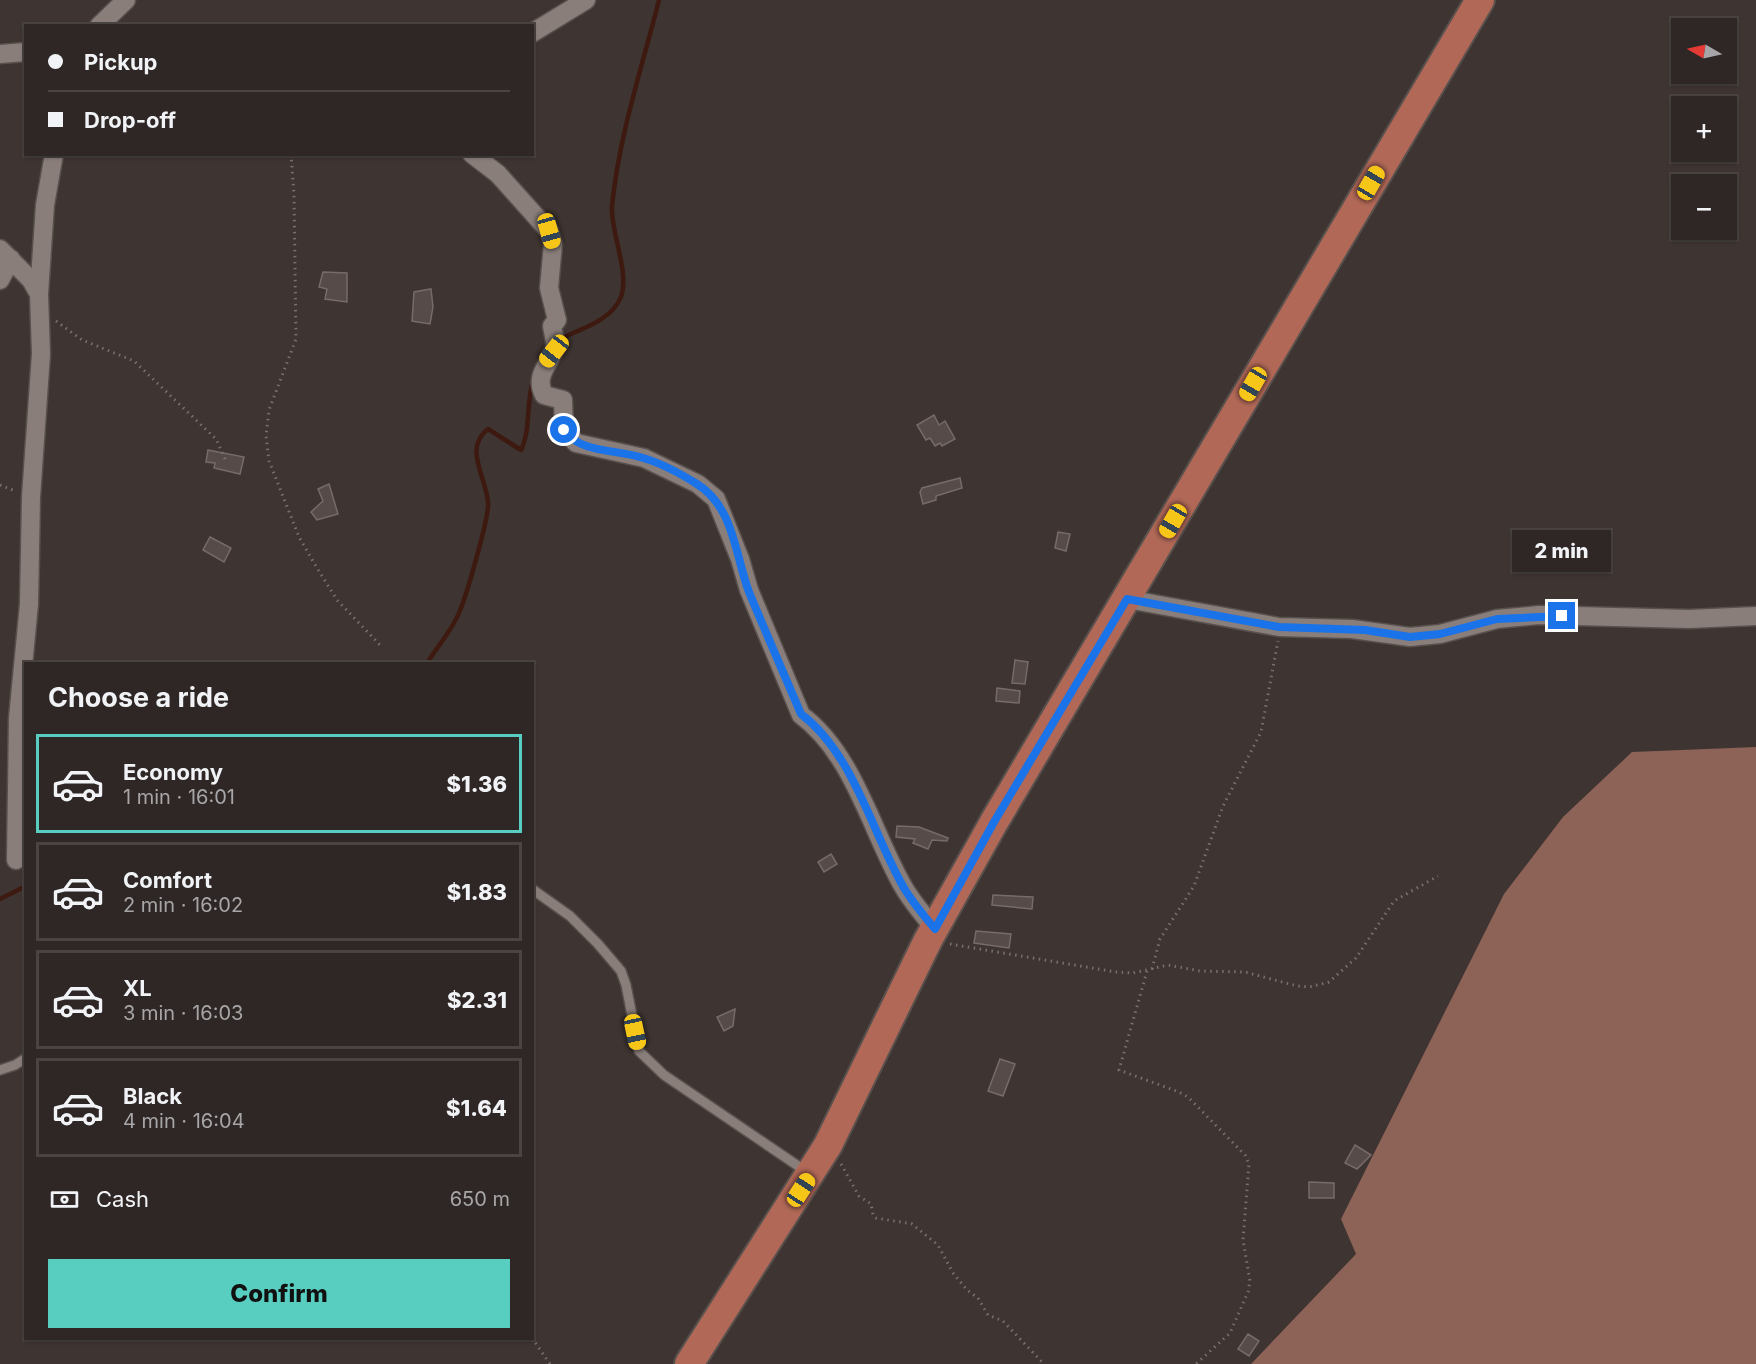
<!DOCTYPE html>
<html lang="en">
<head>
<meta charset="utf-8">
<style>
  :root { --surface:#2e2725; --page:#3a3332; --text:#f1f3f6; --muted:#a7a5a7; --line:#494442; --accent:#58cec0 }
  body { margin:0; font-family:Inter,sans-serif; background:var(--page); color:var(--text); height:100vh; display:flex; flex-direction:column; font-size:22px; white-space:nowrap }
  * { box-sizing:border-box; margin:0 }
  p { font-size:20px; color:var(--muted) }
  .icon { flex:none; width:33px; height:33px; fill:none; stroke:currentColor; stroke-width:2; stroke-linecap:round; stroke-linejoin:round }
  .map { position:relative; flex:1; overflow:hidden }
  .details { position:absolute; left:24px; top:662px; width:510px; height:678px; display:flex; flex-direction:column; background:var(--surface); border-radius:0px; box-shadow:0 2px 4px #0004,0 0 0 2px var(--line) }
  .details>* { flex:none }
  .banner { position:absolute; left:24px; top:24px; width:510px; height:132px; border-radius:0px; box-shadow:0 2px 4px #0004,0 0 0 2px var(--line); display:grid; align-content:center; height:132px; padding:0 24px; background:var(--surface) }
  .needle { width:39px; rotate:279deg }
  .tools { position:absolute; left:1671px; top:18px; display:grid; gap:12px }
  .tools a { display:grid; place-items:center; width:66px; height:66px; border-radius:0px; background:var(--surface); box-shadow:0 2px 4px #0004,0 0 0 2px var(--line); font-size:30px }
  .end { position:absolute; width:27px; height:27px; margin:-14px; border:8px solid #1a73e8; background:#fff; box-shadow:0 0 0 3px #fff }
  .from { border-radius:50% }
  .bubble { position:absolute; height:42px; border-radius:0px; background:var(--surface); box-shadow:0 2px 4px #0004,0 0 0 2px var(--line); font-size:20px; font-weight:800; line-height:42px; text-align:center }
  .car { position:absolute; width:18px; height:36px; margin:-18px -9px; border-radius:8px; box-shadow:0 0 4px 2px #0007; background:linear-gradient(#f5c518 24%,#345 0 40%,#f5c518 0 76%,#345 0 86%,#f5c518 0) }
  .banner b { display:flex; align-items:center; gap:21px; height:57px; font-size:22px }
  .banner b+b { border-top:2px solid var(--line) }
  .banner i { width:15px; height:15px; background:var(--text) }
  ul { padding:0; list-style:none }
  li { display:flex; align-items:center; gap:18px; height:99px; margin:0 12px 9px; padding:0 12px; border:3px solid var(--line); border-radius:0px }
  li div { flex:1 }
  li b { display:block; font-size:22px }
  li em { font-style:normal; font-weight:800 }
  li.active { border-color:var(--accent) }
  li>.icon { width:54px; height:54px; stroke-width:1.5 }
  h2 { padding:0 24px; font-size:27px; line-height:72px }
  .pay { display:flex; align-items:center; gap:15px; height:66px; padding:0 24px; font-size:22px }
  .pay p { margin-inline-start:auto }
  .action { display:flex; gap:12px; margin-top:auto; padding:12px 24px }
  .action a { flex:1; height:69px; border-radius:0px; background:var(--accent); color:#111; font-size:24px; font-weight:800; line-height:69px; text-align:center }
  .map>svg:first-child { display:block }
  .forest { fill:#8d6257 }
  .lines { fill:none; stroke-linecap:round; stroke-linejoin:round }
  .stream { stroke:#3d1910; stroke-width:4.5 }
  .building { fill:#564b48; stroke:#776b68; stroke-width:1.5 }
  .lane-casing { stroke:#58504d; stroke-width:12 }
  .street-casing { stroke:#58504d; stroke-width:21 }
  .primary-casing { stroke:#58504d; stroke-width:32 }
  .path { stroke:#79716e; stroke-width:3; stroke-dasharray:1.5 4.5; stroke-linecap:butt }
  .lane { stroke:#8a7e7a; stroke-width:9 }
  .street { stroke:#8a7e7a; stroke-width:18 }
  .primary { stroke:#b16857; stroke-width:28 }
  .route { stroke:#1a73e8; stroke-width:8 }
</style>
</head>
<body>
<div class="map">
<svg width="1756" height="1364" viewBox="0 0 1756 1364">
  <rect width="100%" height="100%" fill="#3e3431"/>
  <path class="forest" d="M 1756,747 L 1756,1364 L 1251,1364 L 1356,1254 L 1341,1219 L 1504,894 L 1563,817 L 1632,752 Z"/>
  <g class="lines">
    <path class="stream" d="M 559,339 C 581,329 611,321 621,297 C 630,272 610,231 612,206 C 619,135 642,68 659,0
      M 427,663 C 437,647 452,630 459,613 C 466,597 490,515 488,502 C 486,477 463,448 488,429 L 521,450 C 531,429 526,403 533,381
      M 0,899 L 26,886"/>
  </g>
  <path class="building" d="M 323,272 L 347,273 L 347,302 L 325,299 L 327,289 L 319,287 Z
    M 431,289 L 433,307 L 430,324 L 412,321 L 414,292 Z
    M 934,415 L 939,425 L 945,421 L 955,439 L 942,446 L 940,443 L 935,446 L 930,438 L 926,440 L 917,425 Z
    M 208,450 L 244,457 L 240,474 L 214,468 L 215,463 L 206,462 Z
    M 960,478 L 962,488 L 936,496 L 936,500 L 923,504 L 920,492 L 922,488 Z
    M 329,484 L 338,514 L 317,520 L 311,512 L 323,501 L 318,489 Z
    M 1058,532 L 1070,534 L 1066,551 L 1055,548 Z
    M 210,537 L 231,548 L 224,562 L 203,550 Z
    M 1015,660 L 1028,662 L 1025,684 L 1012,683 Z
    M 997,688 L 1020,691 L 1019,703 L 996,701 Z
    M 897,826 L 919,827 L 948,838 L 947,841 L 932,840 L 928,849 L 913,843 L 915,839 L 896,837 Z
    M 831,854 L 837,864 L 824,872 L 818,862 Z
    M 993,895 L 1033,897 L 1032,909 L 992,905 Z
    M 976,931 L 1011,934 L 1009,948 L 974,943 Z
    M 735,1009 L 733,1026 L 724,1031 L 717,1017 Z
    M 1000,1059 L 1015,1064 L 1003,1096 L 988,1091 Z
    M 1355,1145 L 1371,1155 L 1357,1169 L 1345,1163 Z
    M 1309,1182 L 1334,1183 L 1334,1198 L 1309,1198 Z
    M 1248,1334 L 1259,1341 L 1249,1356 L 1238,1349 Z"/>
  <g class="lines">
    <defs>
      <path id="lane" d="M 532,889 L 570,916 L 598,944 L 621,971 L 626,985 L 639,1051 L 664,1075 L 807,1172
        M 0,1070 L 15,1065 L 26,1058"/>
      <path id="street" d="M 99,26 L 126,0
        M 532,33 L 586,0
        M 0,54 L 26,52
        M 472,154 L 498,174 L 549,231 L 553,244 L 549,288 L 557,320 L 552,326 C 553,334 557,342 554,350 C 549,365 534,376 544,395 L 563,400 L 564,430 L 576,443 L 644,458 L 698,484 L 716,499 L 740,559 L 749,590 L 801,715 C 854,754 872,833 904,888 C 913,903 924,916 935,929
        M 0,249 L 31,280 L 39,294
        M 0,280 L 11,259
        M 1127,599 L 1279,627 L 1352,629 L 1410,637 L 1440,634 L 1497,619 L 1539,615 L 1689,619 L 1756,616
        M 16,860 L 18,718 L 29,604 L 31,497 L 41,354 L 39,294 L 45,205 L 54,154"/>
      <path id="primary" d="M 689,1364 L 828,1145 L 928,940 L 994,822 L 1480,0"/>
    </defs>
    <use href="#lane" class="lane-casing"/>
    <use href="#street" class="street-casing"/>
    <use href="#primary" class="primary-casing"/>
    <path class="path" d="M 291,154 L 294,194 L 296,339 L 269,410 L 266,436 L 269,461 L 299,537 L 317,568 L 337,600 L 380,645
      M 56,321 L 82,340 L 134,361 L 216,439 L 227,463
      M 0,485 L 15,491
      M 950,944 L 1116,972 L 1133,973 L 1168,965 L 1200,971 L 1245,972 L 1297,986 L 1309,987 L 1329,982 L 1356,958 L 1394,901 L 1438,876
      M 1152,969 L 1160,939 L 1194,886 L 1223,806 L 1261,732 L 1278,641
      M 1147,971 L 1119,1070 L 1179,1092 L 1188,1097 L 1245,1155 L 1249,1164 L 1243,1240 L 1250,1281 L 1248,1292 L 1230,1333 L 1196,1364
      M 841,1164 L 859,1196 L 871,1204 L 873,1215 L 876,1218 L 912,1224 L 938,1245 L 953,1273 L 967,1290 L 978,1298 L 988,1315 L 1003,1321 L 1044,1364
      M 532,1338 L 550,1364"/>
    <use href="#lane" class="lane"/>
    <use href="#street" class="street"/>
    <use href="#primary" class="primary"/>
  </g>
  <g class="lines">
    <path class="route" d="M 564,430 C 581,454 617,449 643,458 C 661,463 681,474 697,484 C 734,507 735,555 749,592 C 766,633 784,674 801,714 C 854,754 872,833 904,888 C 913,903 924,916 935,929 L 994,822 L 1127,599 L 1279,627 L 1365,630 L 1410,637 L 1440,634 L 1497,619 L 1562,616"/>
  </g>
</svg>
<div class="tools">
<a><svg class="needle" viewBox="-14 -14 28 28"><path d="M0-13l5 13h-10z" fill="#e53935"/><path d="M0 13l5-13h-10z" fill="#a7a5a7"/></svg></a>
<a>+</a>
<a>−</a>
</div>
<i class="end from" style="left:564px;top:430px"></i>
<i class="end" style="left:1562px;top:616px"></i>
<div class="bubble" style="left:1512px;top:530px;width:99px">2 min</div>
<i class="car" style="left:1371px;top:183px;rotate:30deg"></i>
<i class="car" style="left:549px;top:231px;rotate:164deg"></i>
<i class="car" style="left:554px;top:351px;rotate:218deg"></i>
<i class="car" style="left:1253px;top:384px;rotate:210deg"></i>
<i class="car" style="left:1173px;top:521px;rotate:210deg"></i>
<i class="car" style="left:635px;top:1032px;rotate:168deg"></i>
<i class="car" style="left:801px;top:1190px;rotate:33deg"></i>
<div class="banner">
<b><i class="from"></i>Pickup</b>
<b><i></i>Drop-off</b>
</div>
<section class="details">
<h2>Choose a ride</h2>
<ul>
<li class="active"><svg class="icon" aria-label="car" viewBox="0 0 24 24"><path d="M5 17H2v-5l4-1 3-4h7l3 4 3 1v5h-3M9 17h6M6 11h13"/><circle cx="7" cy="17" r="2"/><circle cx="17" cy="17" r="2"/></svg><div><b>Economy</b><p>1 min · 16:01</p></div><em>$1.36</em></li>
<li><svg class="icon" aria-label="car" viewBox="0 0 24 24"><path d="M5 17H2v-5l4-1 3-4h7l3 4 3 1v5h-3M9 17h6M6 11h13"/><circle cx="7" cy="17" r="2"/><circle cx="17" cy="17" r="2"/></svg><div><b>Comfort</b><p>2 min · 16:02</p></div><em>$1.83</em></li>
<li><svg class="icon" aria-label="car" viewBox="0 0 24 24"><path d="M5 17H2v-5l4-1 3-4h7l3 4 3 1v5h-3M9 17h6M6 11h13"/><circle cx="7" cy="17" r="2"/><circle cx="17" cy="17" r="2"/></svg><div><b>XL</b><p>3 min · 16:03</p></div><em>$2.31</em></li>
<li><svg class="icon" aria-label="car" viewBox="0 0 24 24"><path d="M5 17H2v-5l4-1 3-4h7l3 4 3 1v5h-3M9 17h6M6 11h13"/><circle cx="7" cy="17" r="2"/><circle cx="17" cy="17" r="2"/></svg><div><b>Black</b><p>4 min · 16:04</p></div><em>$1.64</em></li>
</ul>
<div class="pay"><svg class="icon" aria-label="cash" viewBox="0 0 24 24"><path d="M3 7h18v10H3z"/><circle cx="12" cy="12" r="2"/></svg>Cash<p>650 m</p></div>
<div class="action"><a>Confirm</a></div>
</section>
</div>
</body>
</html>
